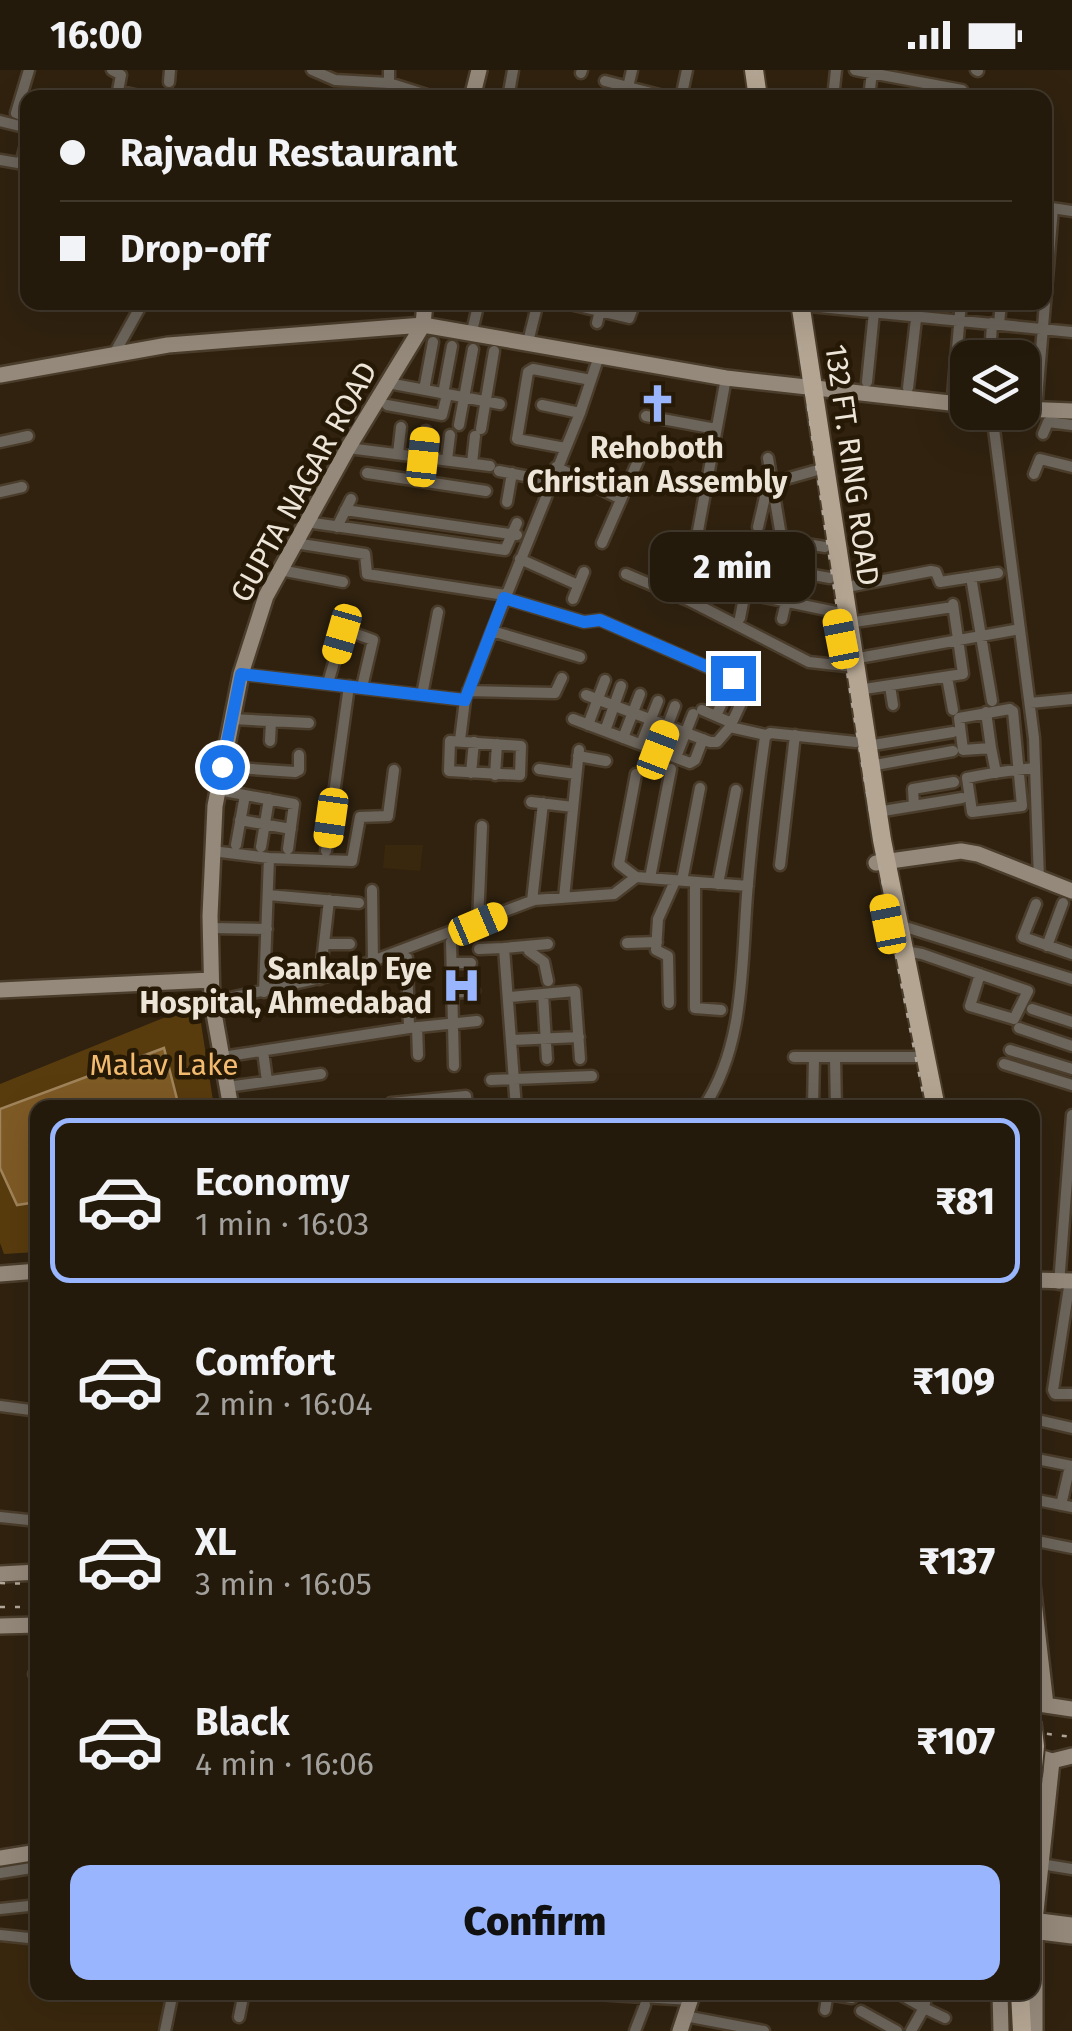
<!DOCTYPE html>
<html lang="en">
<head>
<meta charset="utf-8">
<style>
  :root { --surface:#241a0b; --page:#302719; --text:#f1f3f6; --muted:#a3a19d; --line:#41382c; --accent:#98b5fd }
  body { margin:0; font-family:"Fira Sans",sans-serif; background:var(--page); color:var(--text); height:100vh; display:flex; flex-direction:column; font-size:38px; white-space:nowrap }
  * { box-sizing:border-box; margin:0 }
  p { font-size:32px; color:var(--muted) }
  .icon { flex:none; width:55px; height:55px; fill:none; stroke:currentColor; stroke-width:2; stroke-linecap:round; stroke-linejoin:round }
  .map { position:relative; flex:1; overflow:hidden }
  .sheet { position:absolute; left:30px; top:1030px; width:1010px; height:900px; display:flex; flex-direction:column; background:var(--surface); border-radius:20px; box-shadow:0 10px 40px #0002,0 0 0 2px var(--line) }
  .sheet>* { flex:none }
  .banner { position:absolute; left:20px; top:20px; width:1032px; height:220px; border-radius:20px; box-shadow:0 10px 40px #0002,0 0 0 2px var(--line); display:grid; align-content:center; height:220px; padding:0 40px; background:var(--surface) }
  .fabs { position:absolute; left:950px; top:270px; display:grid; gap:20px }
  .fabs a { display:grid; place-items:center; width:90px; height:90px; border-radius:20px; background:var(--surface); box-shadow:0 10px 40px #0002,0 0 0 2px var(--line); font-size:50px }
  .end { position:absolute; width:45px; height:45px; margin:-22px; border:12px solid #1a73e8; background:#fff; box-shadow:0 0 0 5px #fff }
  .from { border-radius:50% }
  .bubble { position:absolute; height:70px; border-radius:20px; background:var(--surface); box-shadow:0 10px 40px #0002,0 0 0 2px var(--line); font-size:32px; font-weight:800; line-height:70px; text-align:center }
  .car { position:absolute; width:30px; height:60px; margin:-30px -15px; border-radius:12px; box-shadow:0 0 8px 2px #0007; background:linear-gradient(#f5c518 24%,#345 0 40%,#f5c518 0 76%,#345 0 86%,#f5c518 0) }
  .banner b { display:flex; align-items:center; gap:35px; height:95px; font-size:38px }
  .banner b+b { border-top:2px solid var(--line) }
  .banner i { width:25px; height:25px; background:var(--text) }
  ul { padding:18px 0 0; list-style:none }
  li { display:flex; align-items:center; gap:30px; height:165px; margin:0 20px 15px; padding:0 20px; border:5px solid transparent; border-radius:20px }
  li div { flex:1 }
  li b { display:block; font-size:38px }
  li em { font-style:normal; font-weight:800 }
  li.active { border-color:var(--accent) }
  li>.icon { width:90px; height:90px; stroke-width:1.5 }
  .action { display:flex; gap:20px; margin-top:auto; padding:20px 40px }
  .action a { flex:1; height:115px; border-radius:20px; background:var(--accent); color:#111; font-size:40px; font-weight:800; line-height:115px; text-align:center }
  .status { display:flex; justify-content:space-between; align-items:center; height:70px; padding:0 50px; background:var(--surface); direction:ltr }
  .status svg { height:28px; fill:currentColor }
  .map>svg:first-child { display:block }
  .built { fill:#3a280e }
  .green { fill:#593c0e }
  .water { fill:#7e5a25; stroke:#a0845b; stroke-width:2.5 }
  .lines { fill:none; stroke-linecap:round; stroke-linejoin:round }
  .street-casing { stroke:#4b3d2b; stroke-width:15 }
  .secondary-casing { stroke:#4b3d2b; stroke-width:20 }
  .primary-casing { stroke:#4b3d2b; stroke-width:22 }
  .street { stroke:#6c655c; stroke-width:10 }
  .secondary { stroke:#95897b; stroke-width:15 }
  .primary { stroke:#b4a592; stroke-width:18 }
  .rail { stroke:#b2a799; stroke-width:2.5; stroke-dasharray:5 10; stroke-linecap:butt }
  .primary-bridge-casing { stroke:#4b3d2b; stroke-width:22; stroke-linecap:butt }
  .primary-bridge { stroke:#b4a592; stroke-width:18 }
  .route { stroke:#1a73e8; stroke-width:12 }
  .labels { text-anchor:middle; stroke-width:9; stroke-linejoin:round; paint-order:stroke }
  .poi-label { font-size:30px; font-weight:bold; fill:#eee5d9; stroke:#261906 }
  .street-label { font-size:30px; fill:#eee5d9; stroke:#261906 }
  .park-label { font-size:30px; fill:#f2bb6f; stroke:#261906 }
</style>
</head>
<body>
<div class="status"><b>16:00</b><svg viewBox="0 0 49 12"><path d="M0 12V9h3v3zM5 12V6h3v6zM10 12V3h3v9zM15 12V0h3v12zM26 1h20v11H26zM47 4h2v5h-2z"/></svg></div>
<div class="map">
<svg width="1072" height="1961" viewBox="0 0 1072 1961">
  <rect width="100%" height="100%" fill="#30220f"/>
  <path class="built" d="M 385,775 L 423,775 L 420,801 L 383,798 Z
    M 0,1867 L 37,1872 L 38,1922 L 166,1923 L 163,1952 L 156,1961 L 0,1961 Z"/>
  <path class="green" d="M 198,934 L 214,1037 L 38,1038 L 37,1182 L 4,1184 L 0,1173 L 0,1014 Z"/>
  <path class="water" d="M 164,978 L 179,1037 L 38,1038 L 37,1132 L 17,1135 L 0,1098 L 0,1039 Z"/>
  <g class="lines">
    <defs>
      <path id="street" d="M 112,0 L 121,5 L 118,21 L 147,28
        M 312,0 L 335,10 L 389,13
        M 389,0 L 389,13 L 436,28
        M 855,0 L 962,20
        M 976,0 L 978,1
        M 581,3 L 582,0
        M 605,11 L 663,26
        M 169,12 L 170,0
        M 628,17 L 632,0
        M 508,28 L 513,0
        M 681,28 L 687,0
        M 833,28 L 836,0
        M 869,28 L 872,2
        M 28,48 L 16,43 L 29,0
        M 0,51 L 28,58
        M 0,90 L 24,94
        M 21,94 L 28,66
        M 1045,137 L 1072,141
        M 515,232 L 537,237
        M 561,232 L 629,248 L 635,232
        M 800,235 L 1072,262
        M 597,253 L 602,232
        M 999,254 L 1001,232
        M 472,261 L 479,232
        M 528,272 L 538,232
        M 114,284 L 143,232
        M 990,288 L 992,253
        M 867,312 L 875,232
        M 388,313 L 500,334
        M 908,318 L 918,232
        M 424,320 L 433,272
        M 443,324 L 452,276
        M 953,326 L 961,232
        M 387,335 L 442,345 L 447,325
        M 542,335 L 580,343
        M 1036,340 L 1053,138
        M 985,342 L 994,359 L 1034,668 L 1039,809
        M 646,346 L 716,359
        M 459,355 L 473,279
        M 481,359 L 494,281
        M 1043,364 L 1048,352 L 1072,355
        M 0,372 L 28,366
        M 348,378 L 490,396
        M 565,378 L 517,369 L 528,302 L 533,299 L 591,310
        M 398,384 L 401,357
        M 423,387 L 426,361
        M 768,388 L 780,460
        M 447,390 L 450,365
        M 472,393 L 475,366
        M 556,397 L 621,429
        M 499,401 L 550,411
        M 367,403 L 486,421
        M 1034,404 L 1040,389 L 1072,397
        M 0,422 L 22,417
        M 507,432 L 512,403
        M 345,440 L 517,465
        M 306,452 L 505,480 L 517,453
        M 337,457 L 351,429
        M 758,457 L 768,414 L 814,401
        M 295,473 L 365,484 L 367,504 L 505,525
        M 602,473 L 638,391
        M 520,489 L 578,515
        M 751,494 L 830,508
        M 280,500 L 343,512
        M 626,504 L 690,531 L 809,592 L 846,596
        M 971,507 L 992,631
        M 842,518 L 931,501 L 936,502 L 940,512 L 998,503
        M 687,521 L 726,308
        M 745,523 L 836,542
        M 504,528 L 584,552 L 600,550 L 746,614 L 748,618 L 730,657
        M 573,529 L 584,502
        M 740,548 L 756,466 L 825,477
        M 782,549 L 786,532
        M 848,553 L 953,537
        M 580,587 L 492,561 L 580,343 L 599,286
        M 853,589 L 1020,559
        M 241,604 L 465,630 L 460,670
        M 947,607 L 953,640
        M 328,613 L 342,565 L 348,561 L 373,570 L 362,617
        M 890,616 L 893,635
        M 858,620 L 963,604 L 953,534
        M 468,621 L 555,623 L 562,608
        M 422,625 L 438,542
        M 467,625 L 492,561
        M 586,625 L 710,672 L 717,672 L 730,657 L 766,665
        M 1030,633 L 1072,629
        M 702,640 L 732,653
        M 1013,641 L 1022,736 L 972,742 L 967,708 C 990,703 1013,700 1035,698
        M 986,642 L 991,678
        M 716,646 L 733,608
        M 232,649 L 309,653
        M 573,649 L 690,693 L 695,690 L 703,669
        M 588,655 L 605,610
        M 605,661 L 621,616
        M 623,668 L 640,624
        M 270,671 L 271,651
        M 450,671 L 521,676 L 520,705 L 449,701 Z
        M 641,674 L 658,631
        M 867,676 L 953,662
        M 658,681 L 675,636
        M 578,686 L 606,691
        M 676,687 L 693,644
        M 870,696 L 953,681
        M 223,697 L 295,702 L 299,700 L 299,685
        M 539,699 L 576,704
        M 471,703 L 474,672
        M 996,703 L 991,678 L 963,680 L 959,648 L 1010,639
        M 495,705 L 497,674
        M 218,720 L 294,734 L 288,779
        M 531,732 L 573,737
        M 914,736 L 913,719 L 954,712
        M 877,742 L 962,728
        M 240,750 L 291,759
        M 236,775 L 245,725
        M 261,777 L 269,729
        M 212,781 L 269,788 L 352,791 L 360,747 L 388,746 L 394,700
        M 326,781 L 349,616
        M 780,795 L 795,665
        M 636,807 L 619,794 L 636,704
        M 650,808 L 671,699
        M 682,811 L 700,718
        M 695,812 L 695,938 L 721,940
        M 718,814 L 736,720
        M 372,820 L 373,892
        M 268,825 L 359,833
        M 564,828 L 579,680
        M 532,831 L 543,733
        M 1036,834 L 1023,867 L 1072,884
        M 478,853 L 482,756
        M 899,855 L 1072,909
        M 210,858 L 267,859
        M 451,872 L 454,996
        M 627,873 L 657,872
        M 324,874 L 350,874
        M 528,876 L 529,881 L 544,892 L 548,911
        M 1047,876 L 1063,833
        M 479,879 L 504,878
        M 905,881 L 922,884 L 1028,921 L 1014,949 L 970,936 L 980,904
        M 452,893 L 471,893
        M 320,909 L 329,830
        M 264,922 L 269,788
        M 453,923 L 474,921
        M 543,924 L 547,989
        M 510,927 L 575,921 L 580,989
        M 212,932 L 338,904 L 534,830 L 614,824 L 636,807 L 748,816
        M 669,933 L 668,886 L 656,880 L 658,849 L 675,811
        M 1032,939 L 1072,952
        M 417,957 L 418,985
        M 409,958 L 477,951
        M 1019,958 L 1072,976
        M 512,970 L 579,967
        M 1010,980 L 1072,999
        M 263,981 L 267,1011
        M 222,987 L 409,958 L 407,888
        M 794,987 L 914,987
        M 835,987 L 836,1038
        M 1004,994 L 1072,1015
        M 491,1010 L 592,1006
        M 227,1017 L 321,1004
        M 391,1033 L 466,1026 L 467,1038
        M 813,1037 L 814,987
        M 516,1038 L 504,878 L 548,874
        M 703,1038 C 747,974 741,887 748,813 C 752,765 758,716 765,667 L 770,663 L 856,672
        M 1059,1214 L 1072,1045
        M 1069,1217 L 1053,1320 L 1055,1324 L 1072,1324
        M 0,1336 L 38,1341
        M 1042,1351 L 1072,1358
        M 1032,1388 L 1072,1396
        M 1032,1429 L 1072,1437
        M 1061,1435 L 1070,1396
        M 0,1447 L 38,1451
        M 1032,1470 L 1072,1478
        M 34,1604 L 38,1604
        M 1041,1794 L 1072,1799
        M 0,1803 L 38,1797
        M 0,1839 L 38,1835
        M 0,1865 L 38,1869
        M 565,1922 L 690,1930
        M 896,1922 L 924,1938 L 927,1922
        M 828,1924 L 852,1928
        M 825,1940 L 828,1922
        M 861,1941 L 897,1961
        M 685,1946 L 764,1961
        M 239,1947 L 244,1922
        M 165,1961 L 173,1922
        M 635,1961 L 645,1935
        M 911,1961 L 924,1938 L 945,1948"/>
      <path id="secondary" d="M 472,28 L 479,0
        M 0,305 L 168,275 L 423,255 L 726,308 L 968,335
        M 1022,339 L 1072,341
        M 876,793 L 961,781 L 978,784 L 1072,821
        M 0,920 L 211,910
        M 231,1038 L 212,932 L 210,846 L 215,736 L 241,604 L 266,526 L 348,378 L 423,255 L 425,232
        M 0,1204 L 38,1201
        M 1032,1210 L 1072,1211
        M 0,1504 L 38,1502
        M 1032,1514 L 1046,1635
        M 0,1556 L 38,1555
        M 1032,1633 L 1072,1639
        M 1042,1688 L 1052,1691 L 1072,1686
        M 0,1788 L 38,1782
        M 1032,1850 L 1072,1855
        M 1032,1861 L 1072,1866
        M 1000,1922 L 1001,1961
        M 680,1961 L 693,1922
        M 1035,1961 L 1035,1851 L 1052,1691"/>
      <path id="primary" d="M 754,0 L 758,28
        M 800,232 L 882,770 L 936,1038
        M 1020,1922 L 1022,1961"/>
    </defs>
    <use href="#street" class="street-casing"/>
    <use href="#secondary" class="secondary-casing"/>
    <use href="#primary" class="primary-casing"/>
    <use href="#street" class="street"/>
    <use href="#secondary" class="secondary"/>
    <use href="#primary" class="primary"/>
    <path class="rail" d="M 755,0 L 761,28
      M 794,232 C 829,502 871,771 926,1038
      M 0,1513 L 38,1514
      M 0,1537 L 38,1537
      M 1032,1662 L 1072,1667"/>
    <defs>
      <path id="primary-bridge" d="M 1032,1652 L 1035,1676 L 1032,1706"/>
    </defs>
    <use href="#primary-bridge" class="primary-bridge-casing"/>
    <use href="#primary-bridge" class="primary-bridge"/>
  </g>
  <g class="lines">
    <path class="route" d="M 222,697 L 241,604 L 465,630 L 504,528 L 584,552 L 600,550 L 733,608"/>
  </g>
  <defs>
    <symbol id="church-bare" viewBox="-9 -9 18 18"><path d="M-1.2-6h2.4v3.5h3.3v2.4h-3.3V6h-2.4V-.1h-3.3v-2.4h3.3Z" fill="#98b5fd" stroke="#261906" stroke-width="2.5" paint-order="stroke"/></symbol>
    <symbol id="hospital-bare" viewBox="-9 -9 18 18"><path d="M-5-5h3v3.5h4V-5h3V5h-3V1.5h-4V5h-3Z" fill="#98b5fd" stroke="#261906" stroke-width="2.5" paint-order="stroke"/></symbol>
  </defs>
  <g fill-rule="evenodd">
    <use href="#church-bare" x="630" y="306" width="55" height="55"/>
    <use href="#hospital-bare" x="434" y="888" width="55" height="55"/>
  </g>
  <g class="labels">
    <g class="poi-label">
      <text x="657" y="388">Rehoboth<tspan x="657" dy="34">Christian Assembly</tspan></text>
      <text x="432" y="909" text-anchor="end">Sankalp Eye<tspan x="432" dy="34">Hospital, Ahmedabad</tspan></text>
    </g>
    <g class="street-label">
      <text transform="translate(852 395) rotate(82)" y="10">132 FT. RING ROAD</text>
      <text transform="translate(304 412) rotate(-61)" y="10">GUPTA NAGAR ROAD</text>
    </g>
    <g class="park-label">
      <text x="164" y="1005">Malav Lake</text>
    </g>
  </g>
</svg>
<div class="fabs">
<a><svg class="icon" aria-label="layers" viewBox="0 0 24 24"><path d="M12 4l9 5-9 5-9-5zM3 14l9 5 9-5"/></svg></a>
</div>
<i class="end from" style="left:222px;top:697px"></i>
<i class="end" style="left:733px;top:608px"></i>
<div class="bubble" style="left:650px;top:462px;width:165px">2 min</div>
<i class="car" style="left:423px;top:387px;rotate:6deg"></i>
<i class="car" style="left:342px;top:564px;rotate:196deg"></i>
<i class="car" style="left:841px;top:569px;rotate:349deg"></i>
<i class="car" style="left:658px;top:680px;rotate:21deg"></i>
<i class="car" style="left:331px;top:748px;rotate:188deg"></i>
<i class="car" style="left:478px;top:854px;rotate:67deg"></i>
<i class="car" style="left:888px;top:854px;rotate:349deg"></i>
<div class="banner">
<b><i class="from"></i>Rajvadu Restaurant</b>
<b><i></i>Drop-off</b>
</div>
<section class="sheet">
<ul>
<li class="active"><svg class="icon" aria-label="car" viewBox="0 0 24 24"><path d="M5 17H2v-5l4-1 3-4h7l3 4 3 1v5h-3M9 17h6M6 11h13"/><circle cx="7" cy="17" r="2"/><circle cx="17" cy="17" r="2"/></svg><div><b>Economy</b><p>1 min · 16:03</p></div><em>₹81</em></li>
<li><svg class="icon" aria-label="car" viewBox="0 0 24 24"><path d="M5 17H2v-5l4-1 3-4h7l3 4 3 1v5h-3M9 17h6M6 11h13"/><circle cx="7" cy="17" r="2"/><circle cx="17" cy="17" r="2"/></svg><div><b>Comfort</b><p>2 min · 16:04</p></div><em>₹109</em></li>
<li><svg class="icon" aria-label="car" viewBox="0 0 24 24"><path d="M5 17H2v-5l4-1 3-4h7l3 4 3 1v5h-3M9 17h6M6 11h13"/><circle cx="7" cy="17" r="2"/><circle cx="17" cy="17" r="2"/></svg><div><b>XL</b><p>3 min · 16:05</p></div><em>₹137</em></li>
<li><svg class="icon" aria-label="car" viewBox="0 0 24 24"><path d="M5 17H2v-5l4-1 3-4h7l3 4 3 1v5h-3M9 17h6M6 11h13"/><circle cx="7" cy="17" r="2"/><circle cx="17" cy="17" r="2"/></svg><div><b>Black</b><p>4 min · 16:06</p></div><em>₹107</em></li>
</ul>
<div class="action"><a>Confirm</a></div>
</section>
</div>
</body>
</html>
